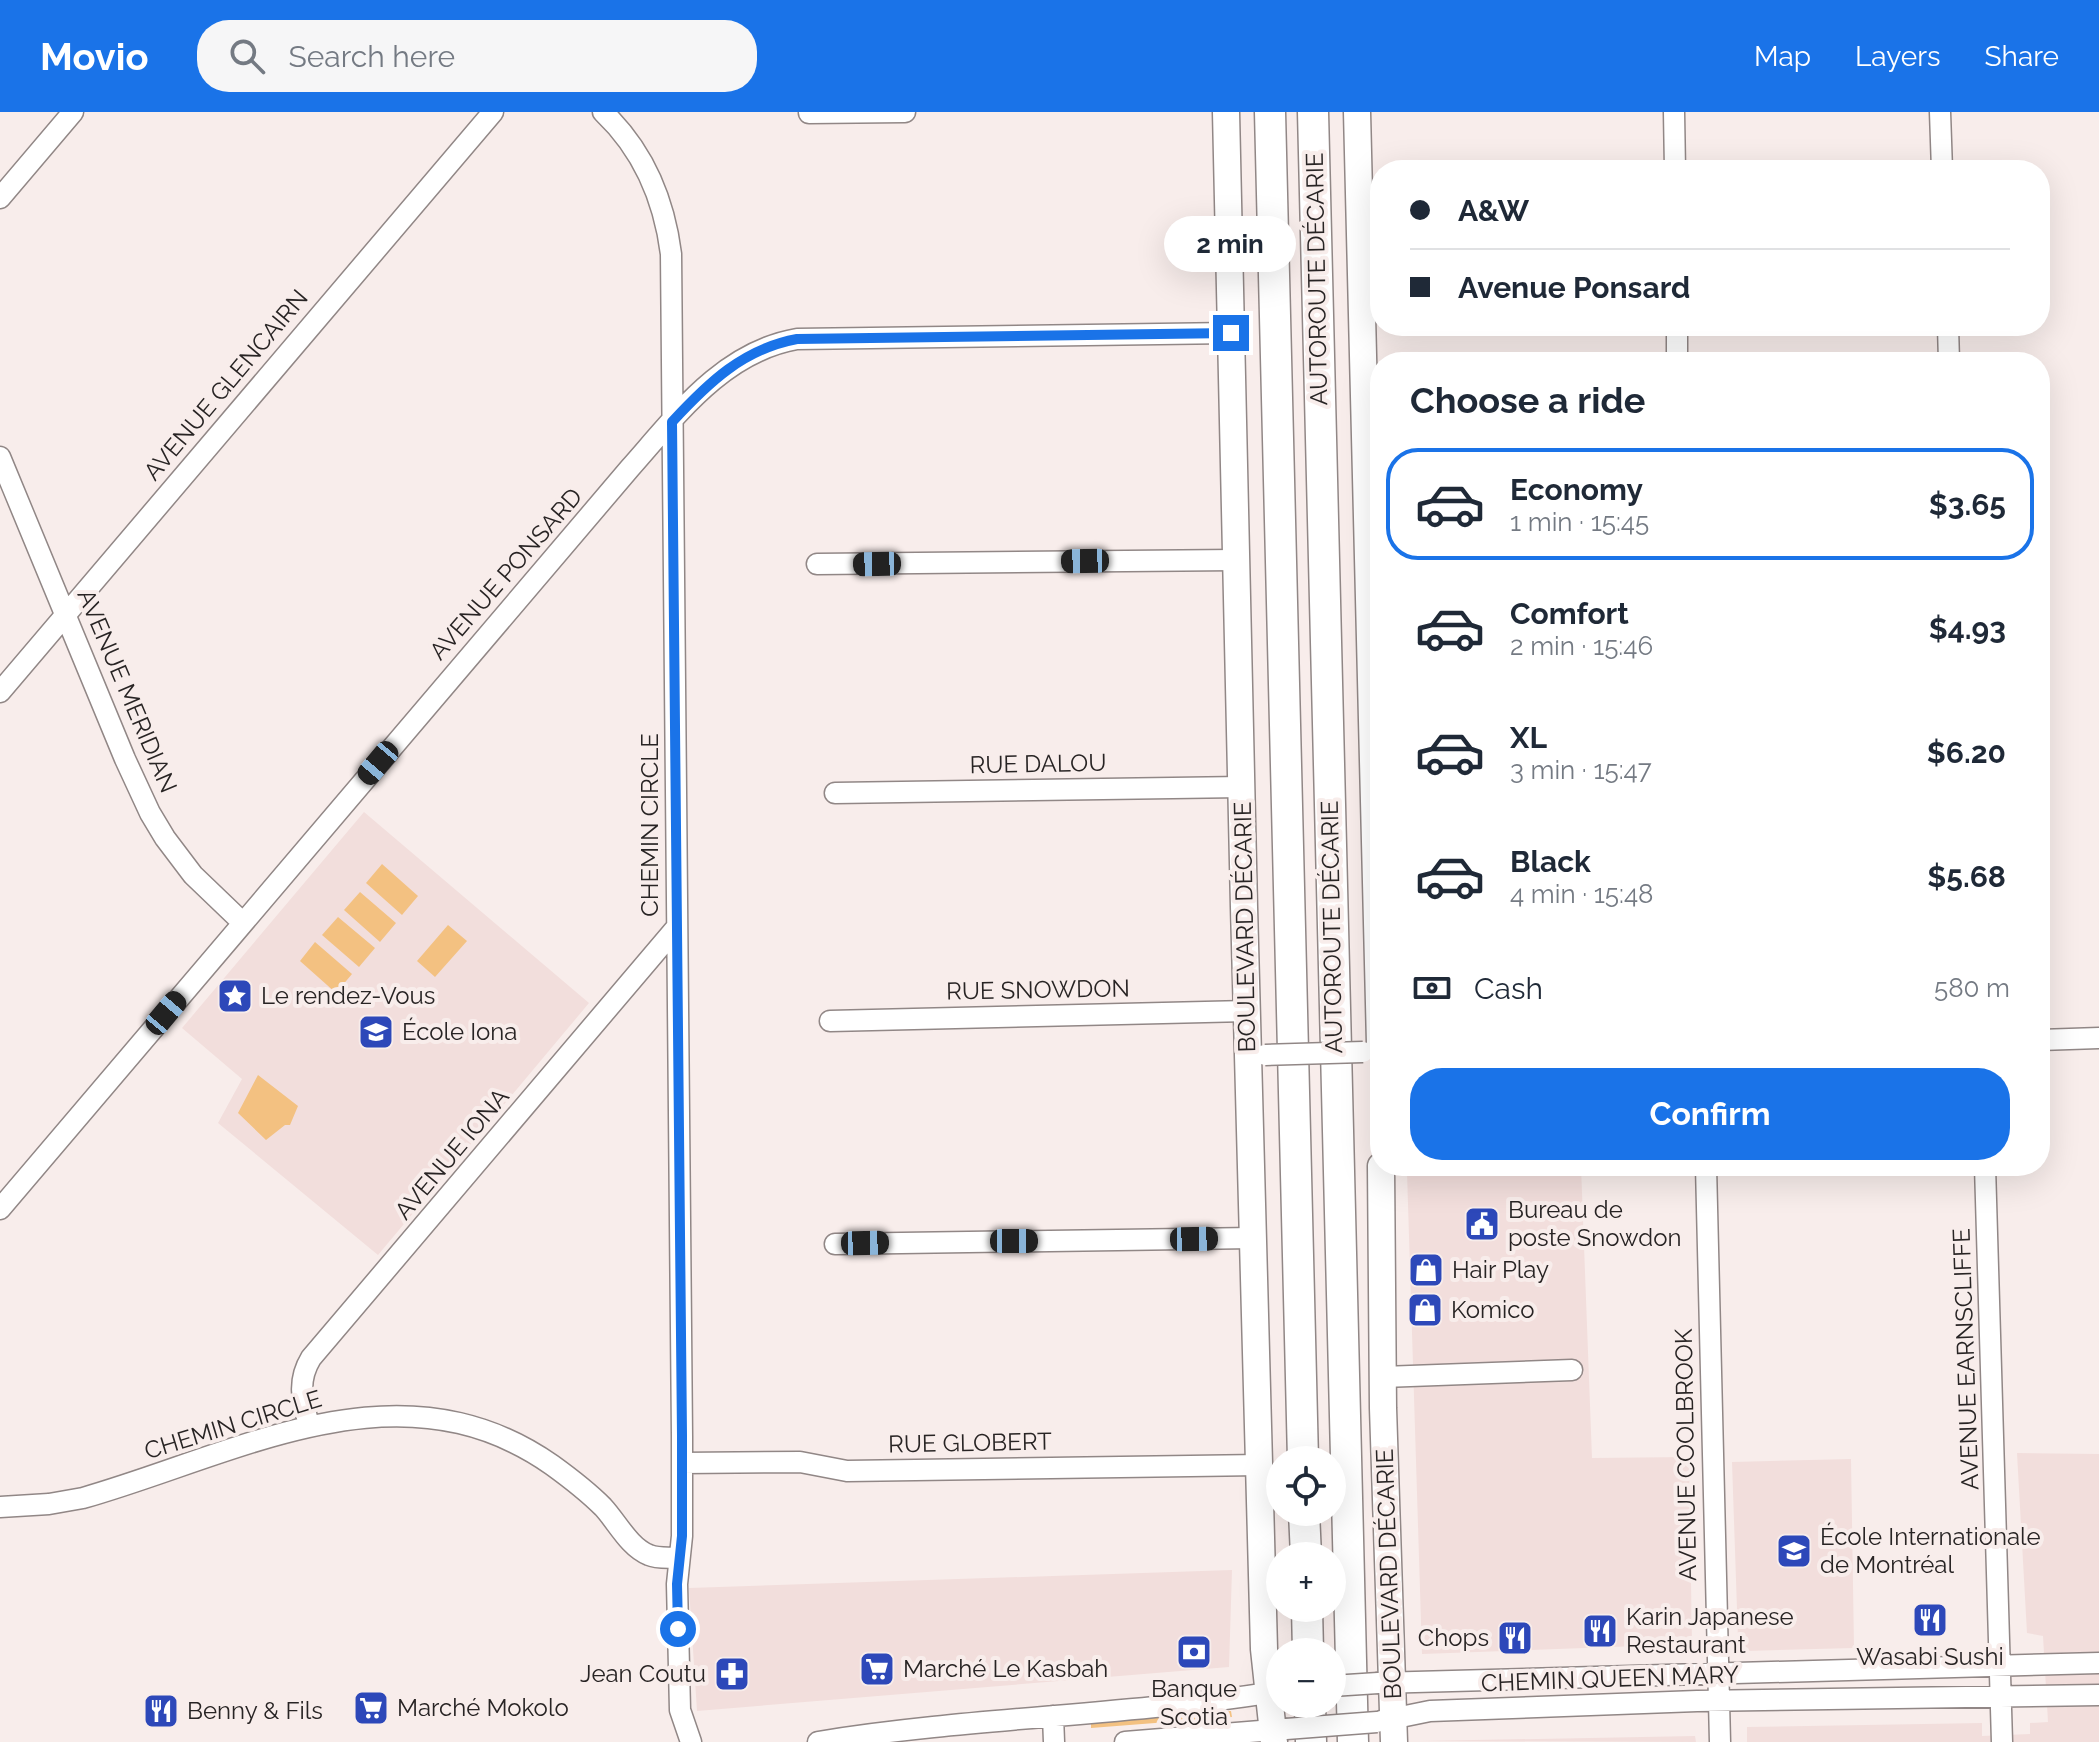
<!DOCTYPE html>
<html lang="en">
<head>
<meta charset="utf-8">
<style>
  :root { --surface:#fff; --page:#f6f6f7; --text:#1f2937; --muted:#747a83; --line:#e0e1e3; --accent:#1a73e8 }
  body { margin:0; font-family:Raleway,sans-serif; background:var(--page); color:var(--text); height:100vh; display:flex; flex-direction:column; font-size:30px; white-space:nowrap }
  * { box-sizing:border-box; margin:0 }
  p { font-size:26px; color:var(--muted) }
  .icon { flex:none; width:44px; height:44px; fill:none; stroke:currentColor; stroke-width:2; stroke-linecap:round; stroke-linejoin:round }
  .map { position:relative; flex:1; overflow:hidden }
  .side { position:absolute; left:1370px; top:240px; width:680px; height:824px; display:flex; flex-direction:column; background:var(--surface); border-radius:32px; box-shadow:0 8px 32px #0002 }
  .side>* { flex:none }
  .guide { position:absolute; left:1370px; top:48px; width:680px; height:176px; border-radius:32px; box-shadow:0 8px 32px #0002; display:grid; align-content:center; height:176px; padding:0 40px; background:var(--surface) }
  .fabs { position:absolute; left:1266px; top:1334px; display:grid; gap:16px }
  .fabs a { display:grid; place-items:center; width:80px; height:80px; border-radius:50%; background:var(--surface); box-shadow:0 8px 32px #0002; font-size:40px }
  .end { position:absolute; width:36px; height:36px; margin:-18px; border:10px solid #1a73e8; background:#fff; box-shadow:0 0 0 4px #fff }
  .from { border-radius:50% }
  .bubble { position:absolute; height:56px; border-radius:28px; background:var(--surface); box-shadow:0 8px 32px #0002; font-size:26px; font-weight:700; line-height:56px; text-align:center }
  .car { position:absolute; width:24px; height:48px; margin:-24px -12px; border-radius:10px; box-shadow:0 0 6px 2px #0007; background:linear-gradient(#222 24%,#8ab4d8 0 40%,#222 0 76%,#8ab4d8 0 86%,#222 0) }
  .guide b { display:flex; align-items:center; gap:28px; height:76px; font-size:30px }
  .guide b+b { border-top:2px solid var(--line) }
  .guide i { width:20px; height:20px; background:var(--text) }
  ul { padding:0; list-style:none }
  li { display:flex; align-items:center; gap:24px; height:112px; margin:0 16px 12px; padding:0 24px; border:4px solid transparent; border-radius:32px }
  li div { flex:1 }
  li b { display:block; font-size:30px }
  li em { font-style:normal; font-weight:700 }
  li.current { border-color:var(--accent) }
  li>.icon { width:72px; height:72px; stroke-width:1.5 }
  h2 { padding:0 40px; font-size:36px; line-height:96px }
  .pay { display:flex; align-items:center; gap:20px; height:88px; padding:0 40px; font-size:30px }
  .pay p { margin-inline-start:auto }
  .cta { display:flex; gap:16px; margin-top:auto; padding:16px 40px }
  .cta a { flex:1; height:92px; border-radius:32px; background:var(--accent); color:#fff; font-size:32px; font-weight:700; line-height:92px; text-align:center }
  header { display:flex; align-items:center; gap:48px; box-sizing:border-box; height:112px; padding:0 40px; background:var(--accent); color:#fff }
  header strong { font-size:38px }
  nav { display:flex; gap:44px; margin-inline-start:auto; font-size:28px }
  .search { width:560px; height:72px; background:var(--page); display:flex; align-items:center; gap:20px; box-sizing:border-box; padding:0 28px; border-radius:32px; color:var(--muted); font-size:30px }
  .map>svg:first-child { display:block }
  .built { fill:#f2dedc }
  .green { fill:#f3c181 }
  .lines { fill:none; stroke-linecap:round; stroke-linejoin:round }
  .minor-casing { stroke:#918786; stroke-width:23 }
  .major-casing { stroke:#918786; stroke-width:29 }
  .highway-casing { stroke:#918786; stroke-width:33 }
  .minor { stroke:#fff; stroke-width:20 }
  .major { stroke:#fff; stroke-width:26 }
  .highway { stroke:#fff; stroke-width:30 }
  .minor-bridge-casing { stroke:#918786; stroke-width:23; stroke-linecap:butt }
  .minor-bridge { stroke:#fff; stroke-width:20 }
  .route { stroke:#1a73e8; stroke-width:10 }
  .labels { text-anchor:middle; stroke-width:8; stroke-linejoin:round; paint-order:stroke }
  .street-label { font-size:24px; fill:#282424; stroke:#f8edeb }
  .poi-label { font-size:24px; fill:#282424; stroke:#f8edeb; text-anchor:start }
</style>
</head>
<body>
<header>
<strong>Movio</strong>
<div class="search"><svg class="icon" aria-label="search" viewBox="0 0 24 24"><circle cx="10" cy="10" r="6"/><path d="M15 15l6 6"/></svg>Search here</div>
<nav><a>Map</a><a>Layers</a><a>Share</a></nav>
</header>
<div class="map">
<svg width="2099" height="1630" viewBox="0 0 2099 1630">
  <rect width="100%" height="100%" fill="#f8edeb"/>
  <path class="built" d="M 364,700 L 589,891 L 378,1143 L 218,1011 L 242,967 L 182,916 Z
    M 1528,1054 L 1581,1054 L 1592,1346 L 1689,1345 L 1692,1532 L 1422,1542 L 1407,1060 Z
    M 2017,1341 L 2099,1342 L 2099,1630 L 1747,1630 L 1747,1615 L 1982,1611 L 1982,1624 L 2030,1622 L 2030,1611 L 2048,1610 L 2043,1524 L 2027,1521 Z
    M 1851,1347 L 1854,1536 L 1746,1539 L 1738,1527 L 1732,1350 Z
    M 1232,1458 L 1229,1555 L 697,1599 L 689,1476 Z
    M 1695,1624 L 1696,1630 L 1422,1629 Z"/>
  <path class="green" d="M 382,752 L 418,784 L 402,803 L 366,771 Z
    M 360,780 L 396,811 L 380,830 L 344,798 Z
    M 338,805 L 375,836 L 359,855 L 322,823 Z
    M 448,813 L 467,829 L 435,865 L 417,849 Z
    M 315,830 L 352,862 L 336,881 L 300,849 Z
    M 258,963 L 298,994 L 290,1013 L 285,1013 L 266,1028 L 238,1001 Z
    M 1231,1599 L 1232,1605 L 1091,1616 L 1091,1609 Z"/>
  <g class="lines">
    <defs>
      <path id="minor" d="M 603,0 C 644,39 664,87 671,142 L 682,1324 L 682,1424 L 677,1472 L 680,1598 L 691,1630
        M 1674,0 L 1675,58
        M 1940,0 L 1942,58
        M 809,1 L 905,0
        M 0,86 L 73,0
        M 1677,214 L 1677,250
        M 1948,214 L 1949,250
        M 0,345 L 125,647 L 150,701 L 165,726 L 193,763 L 242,810
        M 817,452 L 1236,448
        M 0,580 L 493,0
        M 835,681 L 1242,675
        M 830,909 L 1247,899
        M 2040,928 L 2099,926
        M 1706,1054 L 1720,1630
        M 1985,1054 L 2002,1630
        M 0,1097 L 630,356 C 677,303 723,240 797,227 L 1231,221
        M 835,1132 L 1253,1126
        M 1383,1265 L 1572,1258
        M 309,1313 C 302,1288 297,1269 311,1246 L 676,816
        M 682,1351 L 800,1350 L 847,1359 L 1260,1353
        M 0,1395 L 49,1392 L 83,1386 C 238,1342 399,1246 552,1353 C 570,1366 588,1380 603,1395 C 617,1410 629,1435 649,1443 C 658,1447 669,1445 679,1446
        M 1378,1571 L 2099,1551
        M 1053,1604 L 1054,1630
        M 1381,1609 L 1430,1599 L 1697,1589 L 2099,1583
        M 818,1630 C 971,1605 1127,1604 1280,1579
        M 1125,1630 L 1286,1617"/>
      <path id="major" d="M 1226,0 L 1244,795 L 1264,1537 L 1274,1630
        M 1357,0 L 1380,932
        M 1381,1054 L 1383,1296 L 1394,1630"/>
      <path id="highway" d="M 1270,0 L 1303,1348
        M 1313,0 L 1353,1630
        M 1304,1400 L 1306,1444
        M 1307,1496 L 1308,1540
        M 1310,1592 L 1311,1630"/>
    </defs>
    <use href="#minor" class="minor-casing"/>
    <use href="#major" class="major-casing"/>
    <use href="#highway" class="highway-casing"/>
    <use href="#minor" class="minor"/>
    <use href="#major" class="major"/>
    <use href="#highway" class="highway"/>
    <defs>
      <path id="minor-bridge" d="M 1265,943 L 1363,940
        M 1332,1574 L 1378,1571
        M 1286,1617 L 1377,1610"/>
    </defs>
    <use href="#minor-bridge" class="minor-bridge-casing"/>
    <use href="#minor-bridge" class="minor-bridge"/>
  </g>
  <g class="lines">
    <path class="route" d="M 678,1517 L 677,1472 L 682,1424 L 682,1324 L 672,310 C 708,271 743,237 797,227 L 1231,221"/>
  </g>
  <defs>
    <symbol id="sight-square" viewBox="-11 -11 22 22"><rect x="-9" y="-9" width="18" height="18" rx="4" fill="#2d48b9" stroke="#f8edeb"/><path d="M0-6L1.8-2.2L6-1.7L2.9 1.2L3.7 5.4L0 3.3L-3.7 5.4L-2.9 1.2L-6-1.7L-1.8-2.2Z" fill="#fff"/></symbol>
    <symbol id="school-square" viewBox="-11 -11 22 22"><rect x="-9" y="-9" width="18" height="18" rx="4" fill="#2d48b9" stroke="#f8edeb"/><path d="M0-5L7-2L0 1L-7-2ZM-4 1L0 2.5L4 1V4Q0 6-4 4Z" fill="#fff"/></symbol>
    <symbol id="civic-square" viewBox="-11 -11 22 22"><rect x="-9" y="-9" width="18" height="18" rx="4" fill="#2d48b9" stroke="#f8edeb"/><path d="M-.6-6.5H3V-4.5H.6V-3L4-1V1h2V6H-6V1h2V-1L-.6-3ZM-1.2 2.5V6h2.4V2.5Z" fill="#fff"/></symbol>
    <symbol id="shop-square" viewBox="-11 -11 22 22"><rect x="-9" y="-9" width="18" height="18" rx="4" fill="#2d48b9" stroke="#f8edeb"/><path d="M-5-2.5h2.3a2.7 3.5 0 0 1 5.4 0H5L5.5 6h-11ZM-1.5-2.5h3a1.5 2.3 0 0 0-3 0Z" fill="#fff"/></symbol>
    <symbol id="restaurant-square" viewBox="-11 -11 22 22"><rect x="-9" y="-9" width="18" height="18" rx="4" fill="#2d48b9" stroke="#f8edeb"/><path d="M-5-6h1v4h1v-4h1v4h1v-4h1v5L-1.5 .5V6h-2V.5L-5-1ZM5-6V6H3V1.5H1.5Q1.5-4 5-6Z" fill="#fff"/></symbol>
    <symbol id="bank-square" viewBox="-11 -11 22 22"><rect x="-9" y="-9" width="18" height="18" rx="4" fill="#2d48b9" stroke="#f8edeb"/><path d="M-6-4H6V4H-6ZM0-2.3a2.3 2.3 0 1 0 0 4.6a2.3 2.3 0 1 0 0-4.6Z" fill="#fff"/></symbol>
    <symbol id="supermarket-square" viewBox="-11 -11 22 22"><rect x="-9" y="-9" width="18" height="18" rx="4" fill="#2d48b9" stroke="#f8edeb"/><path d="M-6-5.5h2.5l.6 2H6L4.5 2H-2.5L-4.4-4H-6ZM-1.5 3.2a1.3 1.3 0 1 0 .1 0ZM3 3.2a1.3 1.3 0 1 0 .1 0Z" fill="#fff"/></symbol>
    <symbol id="pharmacy-square" viewBox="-11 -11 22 22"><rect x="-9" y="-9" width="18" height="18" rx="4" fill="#2d48b9" stroke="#f8edeb"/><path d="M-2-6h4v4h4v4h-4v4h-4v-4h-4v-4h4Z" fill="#fff"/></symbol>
  </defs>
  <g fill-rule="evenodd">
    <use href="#sight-square" x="215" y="864" width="40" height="40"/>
    <use href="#school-square" x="356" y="900" width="40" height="40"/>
    <use href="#civic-square" x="1462" y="1092" width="40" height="40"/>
    <use href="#shop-square" x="1406" y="1138" width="40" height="40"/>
    <use href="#shop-square" x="1405" y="1178" width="40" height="40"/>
    <use href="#school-square" x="1774" y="1419" width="40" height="40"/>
    <use href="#restaurant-square" x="1910" y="1488" width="40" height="40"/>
    <use href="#restaurant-square" x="1580" y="1499" width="40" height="40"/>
    <use href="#restaurant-square" x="1495" y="1506" width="40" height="40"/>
    <use href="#bank-square" x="1174" y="1520" width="40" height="40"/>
    <use href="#supermarket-square" x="857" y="1537" width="40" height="40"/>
    <use href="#pharmacy-square" x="712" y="1542" width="40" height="40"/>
    <use href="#supermarket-square" x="351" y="1576" width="40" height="40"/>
    <use href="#restaurant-square" x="141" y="1579" width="40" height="40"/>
  </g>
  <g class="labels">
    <g class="street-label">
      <text transform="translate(1317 167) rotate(-91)" y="8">AUTOROUTE DÉCARIE</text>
      <text transform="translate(226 273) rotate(-50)" y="8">AVENUE GLENCAIRN</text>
      <text transform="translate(506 462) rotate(-49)" y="8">AVENUE PONSARD</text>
      <text transform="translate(127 579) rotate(67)" y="8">AVENUE MERIDIAN</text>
      <text transform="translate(1038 652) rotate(-1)" y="8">RUE DALOU</text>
      <text transform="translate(650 713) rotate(-90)" y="8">CHEMIN CIRCLE</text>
      <text transform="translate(1245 815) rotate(-91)" y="8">BOULEVARD DÉCARIE</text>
      <text transform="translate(1332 815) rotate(-91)" y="8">AUTOROUTE DÉCARIE</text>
      <text transform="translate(1038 878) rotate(-1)" y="8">RUE SNOWDON</text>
      <text transform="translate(452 1042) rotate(-50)" y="8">AVENUE IONA</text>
      <text transform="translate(1966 1247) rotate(-92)" y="8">AVENUE EARNSCLIFFE</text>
      <text transform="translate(233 1313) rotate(-17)" y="8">CHEMIN CIRCLE</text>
      <text transform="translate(970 1331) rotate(-1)" y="8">RUE GLOBERT</text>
      <text transform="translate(1686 1343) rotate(-91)" y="8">AVENUE COOLBROOK</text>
      <text transform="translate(1389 1462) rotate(-92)" y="8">BOULEVARD DÉCARIE</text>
      <text transform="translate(1610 1567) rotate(-2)" y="8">CHEMIN QUEEN MARY</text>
    </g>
    <g class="poi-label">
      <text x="261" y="892">Le rendez-Vous</text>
      <text x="402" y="928">École Iona</text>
      <text x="1508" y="1106">Bureau de<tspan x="1508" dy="28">poste Snowdon</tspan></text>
      <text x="1452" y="1166">Hair Play</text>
      <text x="1451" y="1206">Komico</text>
      <text x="1820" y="1433">École Internationale<tspan x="1820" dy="28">de Montréal</tspan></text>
      <text x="1626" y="1513">Karin Japanese<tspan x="1626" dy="28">Restaurant</tspan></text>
      <text x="1489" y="1534" text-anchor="end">Chops</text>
      <text x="1930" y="1553" text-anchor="middle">Wasabi Sushi</text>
      <text x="903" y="1565">Marché Le Kasbah</text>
      <text x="706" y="1570" text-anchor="end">Jean Coutu</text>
      <text x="1194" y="1585" text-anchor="middle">Banque<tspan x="1194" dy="28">Scotia</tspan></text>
      <text x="397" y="1604">Marché Mokolo</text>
      <text x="187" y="1607">Benny &amp; Fils</text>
    </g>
  </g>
</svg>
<div class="fabs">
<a><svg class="icon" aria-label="locate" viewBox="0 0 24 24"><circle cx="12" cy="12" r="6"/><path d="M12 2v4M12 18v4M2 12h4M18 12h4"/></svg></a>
<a>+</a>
<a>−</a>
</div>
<i class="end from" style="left:678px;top:1517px"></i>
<i class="end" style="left:1231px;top:221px"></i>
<div class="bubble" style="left:1164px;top:104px;width:132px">2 min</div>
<i class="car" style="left:1085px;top:449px;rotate:269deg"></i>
<i class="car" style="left:877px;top:452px;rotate:269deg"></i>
<i class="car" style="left:378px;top:651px;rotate:220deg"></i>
<i class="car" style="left:166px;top:901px;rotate:40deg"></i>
<i class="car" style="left:1194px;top:1127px;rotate:89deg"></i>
<i class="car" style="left:1014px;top:1129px;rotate:90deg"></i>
<i class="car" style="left:865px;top:1131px;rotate:89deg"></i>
<div class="guide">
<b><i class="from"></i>A&amp;W</b>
<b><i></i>Avenue Ponsard</b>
</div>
<section class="side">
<h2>Choose a ride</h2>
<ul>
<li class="current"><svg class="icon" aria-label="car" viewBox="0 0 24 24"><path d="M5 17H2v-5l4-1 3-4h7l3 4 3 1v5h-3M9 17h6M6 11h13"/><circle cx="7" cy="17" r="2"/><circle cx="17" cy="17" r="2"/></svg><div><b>Economy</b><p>1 min · 15:45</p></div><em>$3.65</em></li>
<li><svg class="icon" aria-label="car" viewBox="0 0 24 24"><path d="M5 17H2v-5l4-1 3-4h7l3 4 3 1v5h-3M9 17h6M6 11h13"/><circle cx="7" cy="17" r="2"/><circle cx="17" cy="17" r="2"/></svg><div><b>Comfort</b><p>2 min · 15:46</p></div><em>$4.93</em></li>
<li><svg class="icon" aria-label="car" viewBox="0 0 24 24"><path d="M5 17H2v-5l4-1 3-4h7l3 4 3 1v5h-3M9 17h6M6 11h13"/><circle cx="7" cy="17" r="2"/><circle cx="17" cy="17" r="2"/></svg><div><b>XL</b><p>3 min · 15:47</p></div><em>$6.20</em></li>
<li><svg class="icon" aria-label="car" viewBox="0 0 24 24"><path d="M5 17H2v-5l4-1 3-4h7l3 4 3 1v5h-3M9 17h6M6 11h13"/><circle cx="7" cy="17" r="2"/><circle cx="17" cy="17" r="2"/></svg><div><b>Black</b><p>4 min · 15:48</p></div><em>$5.68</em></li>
</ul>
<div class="pay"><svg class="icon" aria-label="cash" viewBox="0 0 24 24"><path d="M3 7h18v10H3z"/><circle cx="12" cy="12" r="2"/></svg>Cash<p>580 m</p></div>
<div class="cta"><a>Confirm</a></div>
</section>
</div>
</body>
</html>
